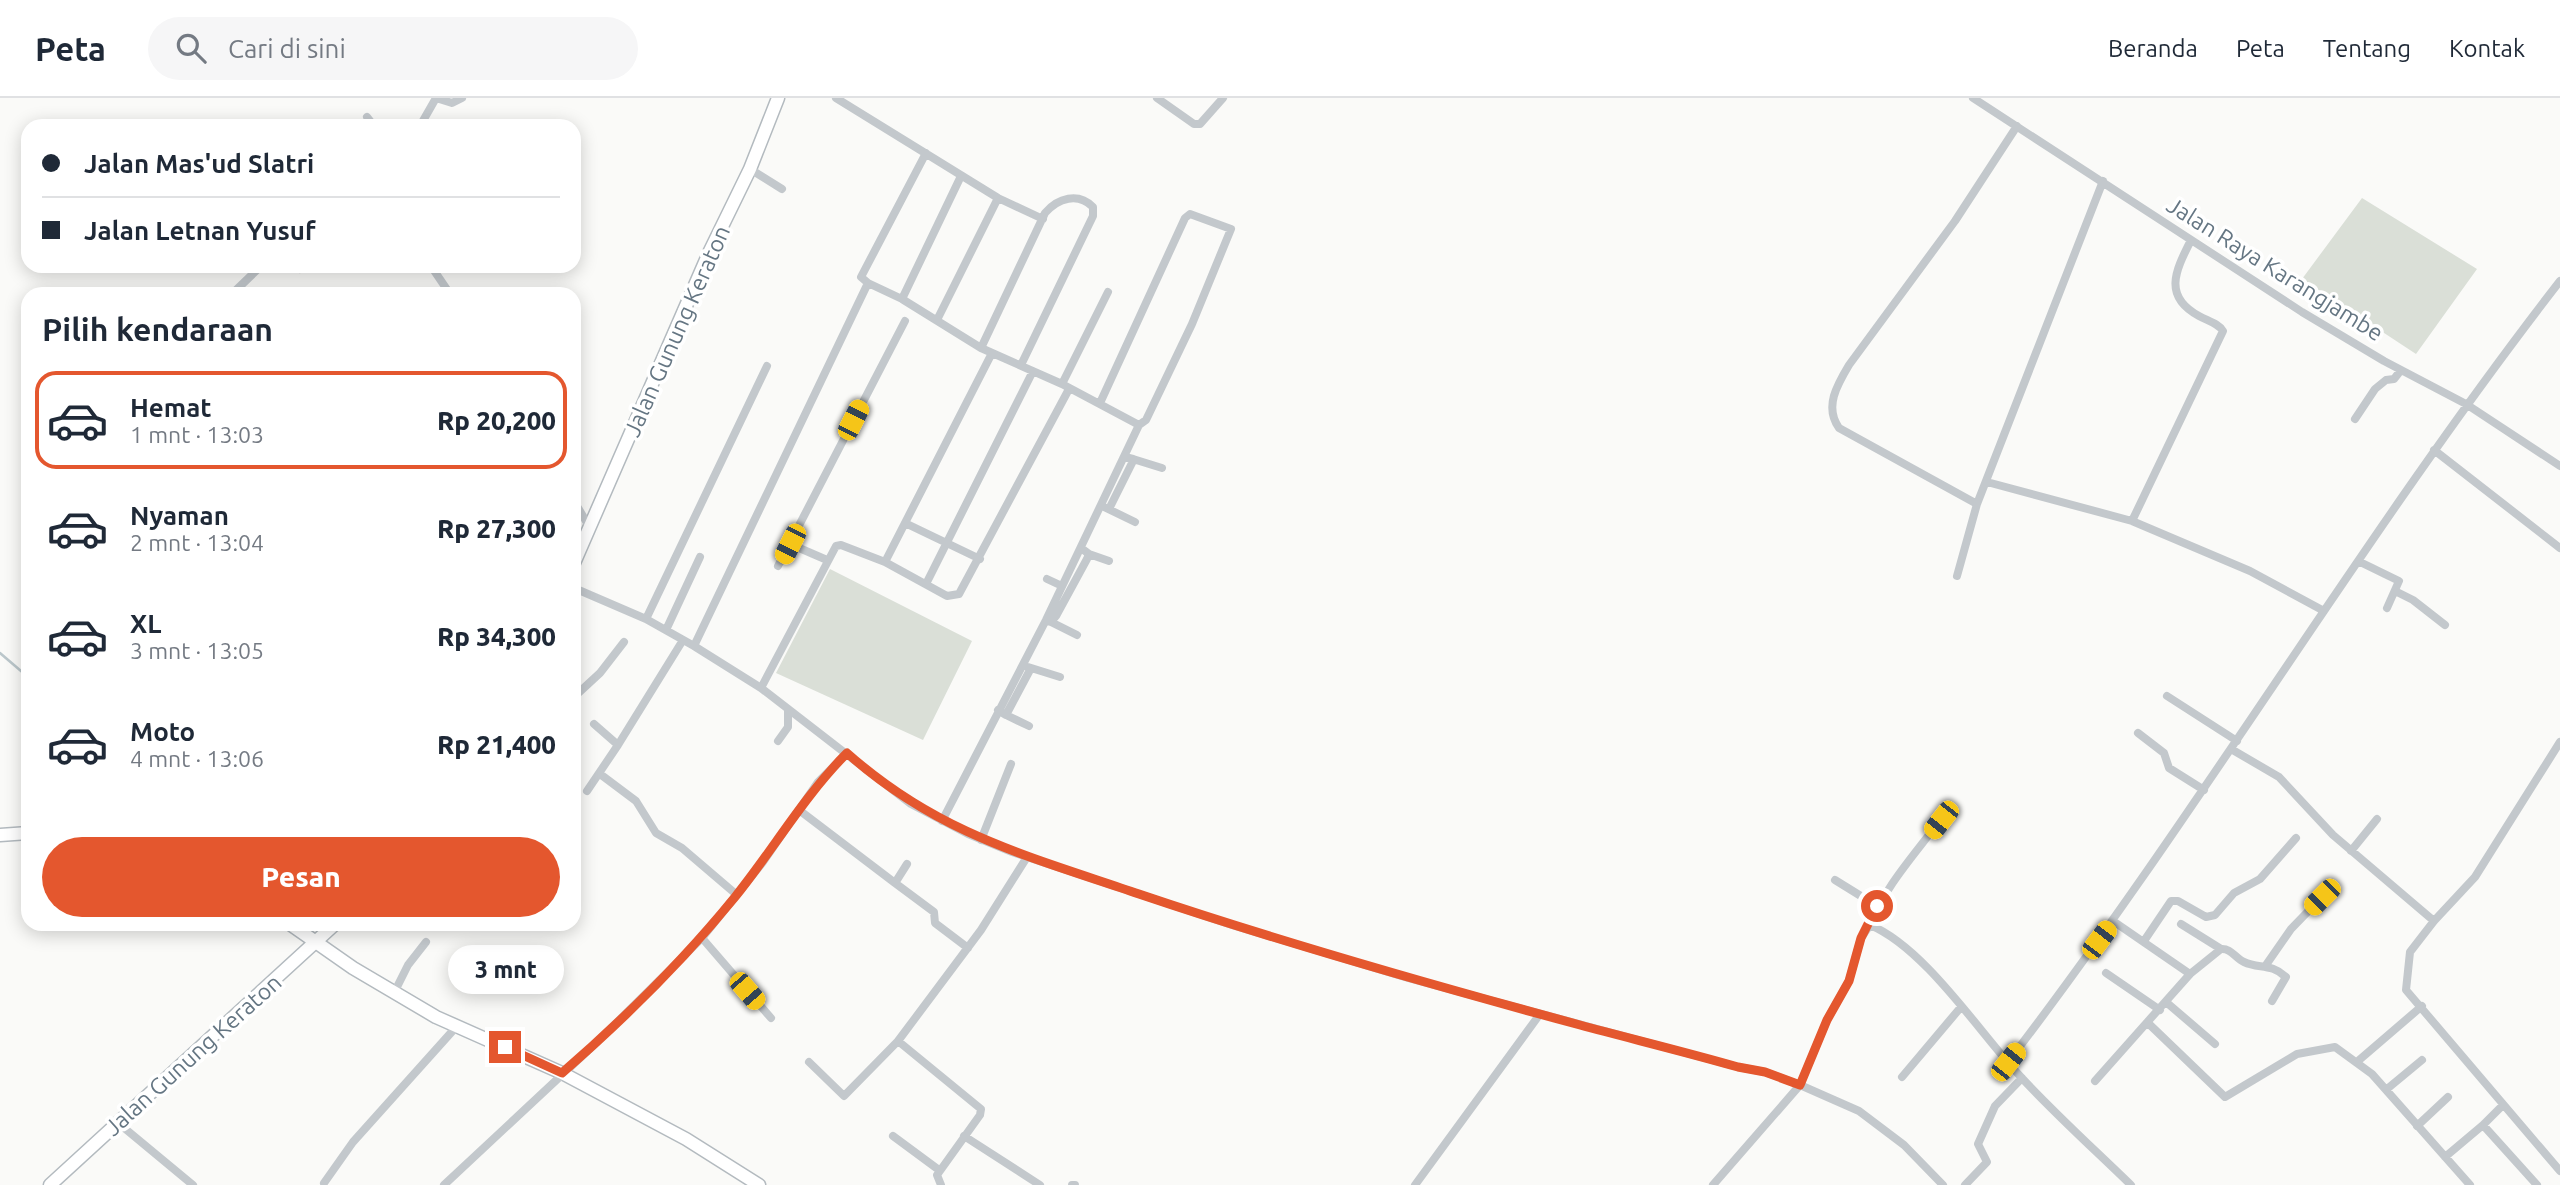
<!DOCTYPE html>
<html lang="id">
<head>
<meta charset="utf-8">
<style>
  :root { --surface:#fff; --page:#f6f6f7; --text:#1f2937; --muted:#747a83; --line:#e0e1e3; --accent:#e4572e }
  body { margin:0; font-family:Ubuntu,sans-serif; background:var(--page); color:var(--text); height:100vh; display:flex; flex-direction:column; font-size:26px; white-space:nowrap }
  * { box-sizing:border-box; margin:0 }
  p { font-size:23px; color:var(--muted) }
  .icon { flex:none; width:38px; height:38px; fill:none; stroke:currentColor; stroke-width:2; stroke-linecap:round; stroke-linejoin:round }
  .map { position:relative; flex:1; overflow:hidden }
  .sheet { position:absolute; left:21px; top:189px; width:560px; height:644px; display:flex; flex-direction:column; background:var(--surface); border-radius:21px; box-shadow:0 4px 18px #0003 }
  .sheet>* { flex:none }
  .top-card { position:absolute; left:21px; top:21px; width:560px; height:154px; border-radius:21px; box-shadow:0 4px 18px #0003; display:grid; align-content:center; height:154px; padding:0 21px; background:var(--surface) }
  .end { position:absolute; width:32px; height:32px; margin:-16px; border:9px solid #e4572e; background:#fff; box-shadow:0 0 0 4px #fff }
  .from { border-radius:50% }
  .bubble { position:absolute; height:49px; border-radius:24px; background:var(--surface); box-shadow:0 4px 18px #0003; font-size:23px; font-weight:800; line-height:49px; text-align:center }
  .car { position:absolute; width:21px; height:42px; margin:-21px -10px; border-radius:9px; box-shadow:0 0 5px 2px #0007; background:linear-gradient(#f5c518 24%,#345 0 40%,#f5c518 0 76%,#345 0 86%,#f5c518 0) }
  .top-card b { display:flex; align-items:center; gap:24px; height:66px; font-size:26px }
  .top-card b+b { border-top:2px solid var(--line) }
  .top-card i { width:18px; height:18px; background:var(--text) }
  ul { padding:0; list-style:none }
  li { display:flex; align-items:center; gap:21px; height:98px; margin:0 14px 10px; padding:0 7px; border:4px solid transparent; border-radius:21px }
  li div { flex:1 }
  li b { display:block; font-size:26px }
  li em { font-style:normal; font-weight:800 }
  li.current { border-color:var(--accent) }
  li>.icon { width:63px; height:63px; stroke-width:1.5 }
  h2 { padding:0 21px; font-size:32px; line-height:84px }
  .primary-button { display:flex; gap:14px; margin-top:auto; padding:14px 21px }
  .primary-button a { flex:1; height:80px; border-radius:42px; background:var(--accent); color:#fff; font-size:28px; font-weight:800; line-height:80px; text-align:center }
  header { display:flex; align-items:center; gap:42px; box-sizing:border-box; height:98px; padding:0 35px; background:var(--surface); border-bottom:2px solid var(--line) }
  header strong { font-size:33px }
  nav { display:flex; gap:38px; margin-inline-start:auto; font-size:24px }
  .search { width:490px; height:63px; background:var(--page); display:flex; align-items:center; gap:18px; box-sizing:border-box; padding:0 24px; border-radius:38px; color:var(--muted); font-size:26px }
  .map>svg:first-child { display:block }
  .green { fill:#dadfd7 }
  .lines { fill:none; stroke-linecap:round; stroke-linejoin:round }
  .stream { stroke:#bbc7cb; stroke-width:2.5 }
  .secondary-casing { stroke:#b3babf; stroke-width:15 }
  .street { stroke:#c3c8cc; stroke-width:8 }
  .secondary { stroke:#fff; stroke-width:12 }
  .route { stroke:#e4572e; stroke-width:9 }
  .labels { text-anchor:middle; stroke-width:7; stroke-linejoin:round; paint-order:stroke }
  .street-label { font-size:23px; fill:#657683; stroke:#fff }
</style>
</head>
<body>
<header>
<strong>Peta</strong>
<div class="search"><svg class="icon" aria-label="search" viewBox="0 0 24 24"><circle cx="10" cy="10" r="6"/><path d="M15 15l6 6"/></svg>Cari di sini</div>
<nav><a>Beranda</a><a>Peta</a><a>Tentang</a><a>Kontak</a></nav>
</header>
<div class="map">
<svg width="2560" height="1087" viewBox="0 0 2560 1087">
  <rect width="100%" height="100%" fill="#fafaf8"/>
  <path class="green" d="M 2362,100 L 2477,171 L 2416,256 L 2302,181 Z
    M 830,471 L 972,543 L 923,642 L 776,575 Z"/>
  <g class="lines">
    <path class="stream" d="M 0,555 L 28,579"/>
    <defs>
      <path id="secondary" d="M 574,465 L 709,155 L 750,71 L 778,0
        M 0,737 L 28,735
        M 290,826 L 353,870 L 436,919 L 562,975 L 686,1041 L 759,1087
        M 50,1087 L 335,826"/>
    </defs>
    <use href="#secondary" class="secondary-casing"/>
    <path class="street" d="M 836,0 L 998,100 L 1043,121
      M 1157,0 L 1194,26 L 1200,26 L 1223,0
      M 1973,0 L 2302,214 L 2384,263 L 2466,306 L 2560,368
      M 367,19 L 374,28
      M 420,28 L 436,0 L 452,5 L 462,0
      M 750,71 L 782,91
      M 298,168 L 300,171
      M 431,168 L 450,196
      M 868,185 L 861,179 L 926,55
      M 232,196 L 261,168
      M 902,201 L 961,78
      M 937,222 L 998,100
      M 981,250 L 1045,115 C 1058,100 1078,94 1093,109 L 1093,118 L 1021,267
      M 1062,286 L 1108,194
      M 2355,321 L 2375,291 L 2386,282 L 2394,281 L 2401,272
      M 2434,352 L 2560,450
      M 1133,361 L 1162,370
      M 1987,384 L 2132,423 L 2250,473 L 2324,513
      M 574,403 L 590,430
      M 1977,406 L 1839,330 C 1824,309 1837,287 1849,267 L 1955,123 L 2017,28
      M 1104,409 L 1135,424
      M 1109,411 L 1132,365 L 1133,361 L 1125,359
      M 2132,423 L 2223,233 C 2218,225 2208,223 2199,218 C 2162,198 2176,172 2191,142
      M 905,425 L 980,461
      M 790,446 L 827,462
      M 1089,456 L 1109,463
      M 2358,463 L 2399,483 L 2387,510
      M 885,464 L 992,255
      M 778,468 L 905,223
      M 1957,478 L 1977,406 L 2103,83
      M 1047,481 L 1062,488
      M 926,486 L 1033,273
      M 574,490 L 646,521 L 694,548 L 761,590 L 911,706 L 968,736 L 1012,754 L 1232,827 L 1408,880 L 1738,969 L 1765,974 L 1800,987 L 1827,922 L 1849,883 L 1861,840 L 1870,827 C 1925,850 1979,934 2020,978 C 2055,1016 2094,1051 2131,1087
      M 2395,493 L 2413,502 L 2445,527
      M 646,521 L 767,268
      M 1046,522 L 1051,524 L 1056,518 L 1087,461 L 1089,456 L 1081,450
      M 1051,524 L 1077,537
      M 666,532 L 700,459
      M 694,548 L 868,185 L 902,201 L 981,250 L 1062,286 L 1139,327 L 1146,322 L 1192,226 L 1231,131 L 1190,116 L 1185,120 L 1100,305
      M 1028,569 L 1060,579
      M 761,590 L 836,448 L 841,447 L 885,464 L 947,498 L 959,496 L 1069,291
      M 2167,598 L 2237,643
      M 574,599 L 600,575 L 624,544
      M 998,612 L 1006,617 L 1031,570
      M 1006,617 L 1029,628
      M 594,626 L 618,647 L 683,542
      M 2138,635 L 2164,655 L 2169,670 L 2204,692
      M 778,643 L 788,629 L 788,611
      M 2231,651 L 2279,679 L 2333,737 L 2434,823 L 2475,779 L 2560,644
      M 600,676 L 636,703 L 656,735 L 682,750 L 737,797
      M 587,693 L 618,647
      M 799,712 L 895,785
      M 942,723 L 1046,522 L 1139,327
      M 981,742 L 1011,666
      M 2351,753 L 2377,721
      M 907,766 L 895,785 L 934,814 L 935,825 L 968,850
      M 1835,782 L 1877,808
      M 2434,823 L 2410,854 L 2406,892 L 2560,1073
      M 2181,826 L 2221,851 C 2231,850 2235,860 2244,864 C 2259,871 2271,865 2286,879 L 2272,903
      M 1870,827 C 1885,788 1916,755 1941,721
      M 702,840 L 771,920
      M 2144,843 L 2171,803 L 2178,803 L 2206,819 L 2215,817 L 2234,795 L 2260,781 L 2296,740
      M 2266,867 L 2291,831 L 2322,799
      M 2106,875 L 2160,912
      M 2190,876 L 2221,851
      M 394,895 L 408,867 L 426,844
      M 2166,904 L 2215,946
      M 2149,926 L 2225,999 L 2297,956 L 2335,949 L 2372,976 L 2470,1087
      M 2358,963 L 2422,908
      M 809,964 L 844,998 L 898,943
      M 2008,964 C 2202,711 2364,435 2560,183
      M 1902,979 L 1961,909
      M 2095,983 L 2190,876 L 2113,823
      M 2387,991 L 2422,962
      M 117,1024 L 193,1087
      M 2483,1027 L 2503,1007
      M 2417,1028 L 2448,999
      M 893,1038 L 939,1072
      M 964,1038 L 1040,1087
      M 2445,1059 L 2483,1027 L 2537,1087
      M 324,1085 L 353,1044 L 457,928
      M 444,1087 L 595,946 L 702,840 L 763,764 L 818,684 L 847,655
      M 941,1087 L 937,1077 L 980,1017 L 981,1011 L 898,943 L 981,832 L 1027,759
      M 1072,1087 L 1075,1087
      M 1415,1087 L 1540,916
      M 1713,1087 L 1800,987 L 1859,1013 L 1904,1047 L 1943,1087
      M 1965,1087 L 1987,1064 L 1978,1046 L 1995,1008 L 2022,980"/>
    <use href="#secondary" class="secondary"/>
  </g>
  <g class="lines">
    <path class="route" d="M 505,949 L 562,975 C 624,921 683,863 735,799 C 773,752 804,698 847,655 C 938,736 1028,758 1139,796 C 1284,845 1432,887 1580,927 C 1632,941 1686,954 1738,969 L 1765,974 L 1800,987 L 1827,922 L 1849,883 L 1861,840 L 1877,808"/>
  </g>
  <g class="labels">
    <g class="street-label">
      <text transform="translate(2275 171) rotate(32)" y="8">Jalan Raya Karangjambe</text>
      <text transform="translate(677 233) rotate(-66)" y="8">Jalan Gunung Keraton</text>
      <text transform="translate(193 957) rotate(-42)" y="8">Jalan Gunung Keraton</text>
    </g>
  </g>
</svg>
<i class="end from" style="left:1877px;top:808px"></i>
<i class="end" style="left:505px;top:949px"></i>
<div class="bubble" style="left:448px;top:847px;width:116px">3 mnt</div>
<i class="car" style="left:853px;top:322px;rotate:27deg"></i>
<i class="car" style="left:790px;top:446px;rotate:207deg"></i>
<i class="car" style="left:1941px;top:722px;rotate:218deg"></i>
<i class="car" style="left:2322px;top:799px;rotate:225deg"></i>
<i class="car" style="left:2099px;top:842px;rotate:37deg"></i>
<i class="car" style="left:747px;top:893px;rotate:139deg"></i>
<i class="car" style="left:2008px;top:964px;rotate:38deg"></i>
<div class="top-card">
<b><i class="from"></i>Jalan Mas'ud Slatri</b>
<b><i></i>Jalan Letnan Yusuf</b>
</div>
<section class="sheet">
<h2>Pilih kendaraan</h2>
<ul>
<li class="current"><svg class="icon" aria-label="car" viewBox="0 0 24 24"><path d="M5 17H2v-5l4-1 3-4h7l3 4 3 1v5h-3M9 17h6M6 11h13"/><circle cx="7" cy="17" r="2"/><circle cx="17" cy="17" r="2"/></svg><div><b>Hemat</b><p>1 mnt · 13:03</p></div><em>Rp 20,200</em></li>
<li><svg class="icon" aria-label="car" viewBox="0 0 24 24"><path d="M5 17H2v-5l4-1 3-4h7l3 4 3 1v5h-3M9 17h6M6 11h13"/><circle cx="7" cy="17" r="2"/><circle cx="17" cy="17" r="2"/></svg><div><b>Nyaman</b><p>2 mnt · 13:04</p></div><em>Rp 27,300</em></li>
<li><svg class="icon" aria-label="car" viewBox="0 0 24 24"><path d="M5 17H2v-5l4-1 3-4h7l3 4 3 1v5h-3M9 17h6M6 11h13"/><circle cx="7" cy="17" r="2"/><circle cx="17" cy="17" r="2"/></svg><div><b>XL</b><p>3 mnt · 13:05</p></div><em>Rp 34,300</em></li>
<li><svg class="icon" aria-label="car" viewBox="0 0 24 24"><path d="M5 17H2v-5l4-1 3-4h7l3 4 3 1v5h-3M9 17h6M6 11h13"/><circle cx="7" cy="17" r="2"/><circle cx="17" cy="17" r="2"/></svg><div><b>Moto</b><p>4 mnt · 13:06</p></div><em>Rp 21,400</em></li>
</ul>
<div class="primary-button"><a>Pesan</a></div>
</section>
</div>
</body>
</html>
